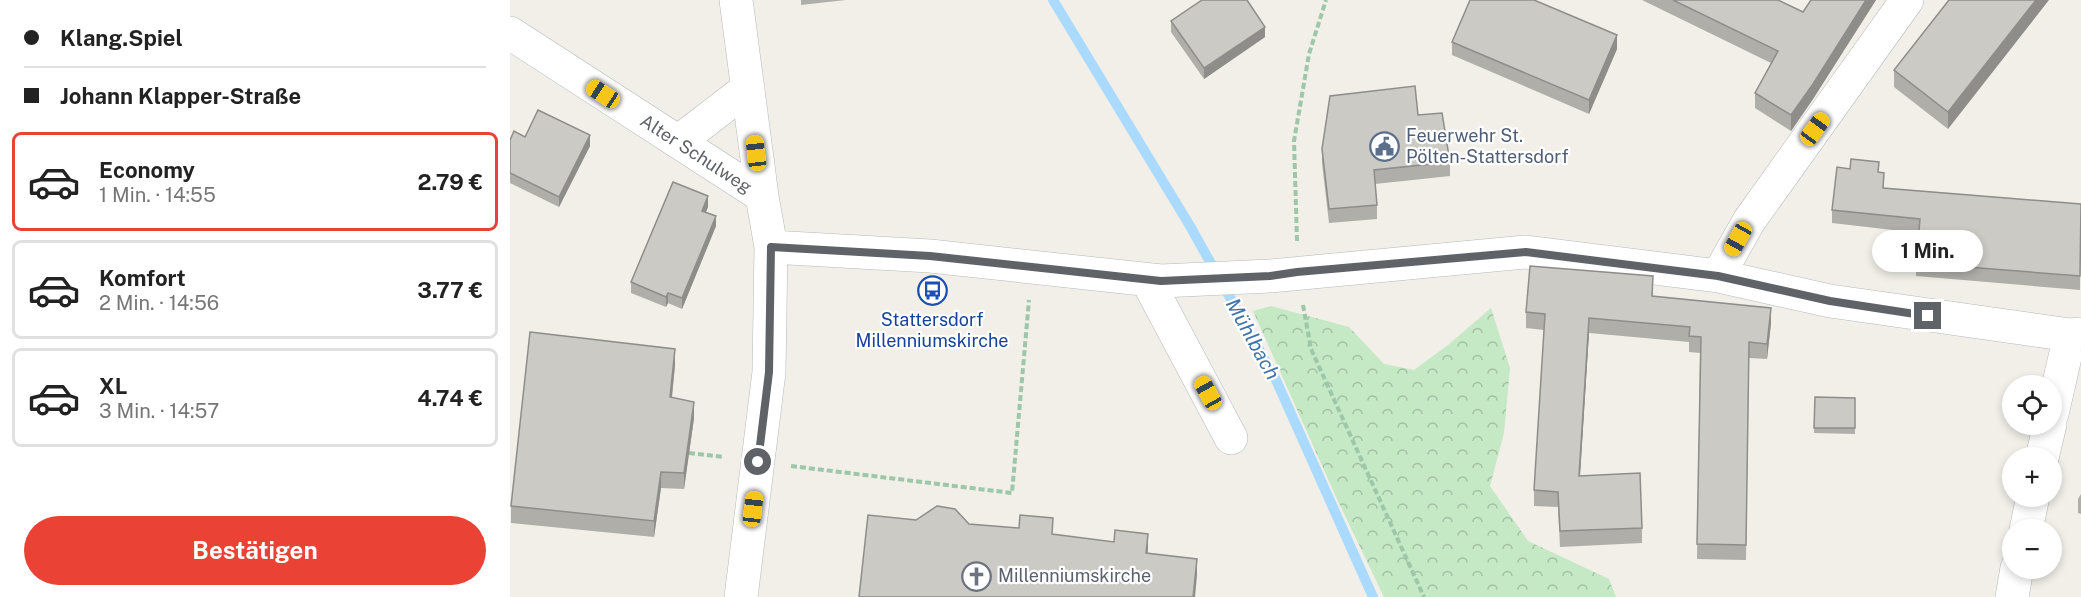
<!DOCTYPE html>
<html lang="de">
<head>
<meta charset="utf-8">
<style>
  :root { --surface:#fff; --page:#f6f6f6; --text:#222; --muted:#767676; --line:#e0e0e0; --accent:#ea4335 }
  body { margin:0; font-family:"Public Sans",sans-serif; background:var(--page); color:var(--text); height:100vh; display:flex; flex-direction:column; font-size:22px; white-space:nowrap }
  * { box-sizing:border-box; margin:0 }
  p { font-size:20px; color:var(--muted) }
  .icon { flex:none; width:33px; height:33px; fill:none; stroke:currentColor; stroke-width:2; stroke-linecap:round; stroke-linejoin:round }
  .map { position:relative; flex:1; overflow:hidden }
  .panel { display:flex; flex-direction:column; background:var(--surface); width:510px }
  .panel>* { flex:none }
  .hud { display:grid; align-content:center; height:132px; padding:0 24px; background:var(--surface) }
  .fabs { position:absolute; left:1492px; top:375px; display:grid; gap:12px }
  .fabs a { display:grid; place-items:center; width:60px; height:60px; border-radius:50%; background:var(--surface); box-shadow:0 3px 9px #0003; font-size:30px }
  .end { position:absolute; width:27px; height:27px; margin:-14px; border:8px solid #5f6368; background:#fff; box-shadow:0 0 0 3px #fff }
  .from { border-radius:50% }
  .bubble { position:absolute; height:42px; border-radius:21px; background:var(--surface); box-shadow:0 3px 9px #0003; font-size:20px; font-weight:700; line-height:42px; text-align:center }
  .car { position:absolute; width:18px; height:36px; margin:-18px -9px; border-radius:8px; box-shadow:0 0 4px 2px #0007; background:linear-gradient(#f5c518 24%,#345 0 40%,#f5c518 0 76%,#345 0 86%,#f5c518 0) }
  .hud b { display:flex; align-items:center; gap:21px; height:57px; font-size:22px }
  .hud b+b { border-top:2px solid var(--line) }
  .hud i { width:15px; height:15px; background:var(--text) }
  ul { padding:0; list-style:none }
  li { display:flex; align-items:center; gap:18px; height:99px; margin:0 12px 9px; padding:0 12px; border:3px solid var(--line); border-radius:9px }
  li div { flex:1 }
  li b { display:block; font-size:22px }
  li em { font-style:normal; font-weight:700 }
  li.on { border-color:var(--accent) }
  li>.icon { width:54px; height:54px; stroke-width:1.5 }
  .action { display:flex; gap:12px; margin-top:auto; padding:12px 24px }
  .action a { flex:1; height:69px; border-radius:36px; background:var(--accent); color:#fff; font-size:24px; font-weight:700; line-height:69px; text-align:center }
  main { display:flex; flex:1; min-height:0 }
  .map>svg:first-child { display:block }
  .forest { fill:url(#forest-crowns) }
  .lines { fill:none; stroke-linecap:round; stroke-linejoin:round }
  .stream { stroke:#aadaff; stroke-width:10 }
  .minor-casing { stroke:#b5b8bc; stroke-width:34 }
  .path { stroke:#9cc7a9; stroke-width:4; stroke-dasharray:6 3; stroke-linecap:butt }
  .minor { stroke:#fff; stroke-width:33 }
  .wall { fill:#afaea9 }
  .shaded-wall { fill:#8f8d8a }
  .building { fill:#cccac5; stroke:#8f8d8a; stroke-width:1.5 }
  .route { stroke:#5f6368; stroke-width:8 }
  .labels { text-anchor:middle; stroke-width:4.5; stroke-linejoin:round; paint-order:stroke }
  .service-label { font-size:18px; fill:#4e5e75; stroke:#fff; text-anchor:start }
  .street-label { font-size:18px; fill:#5f6368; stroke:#fff }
  .transit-label { font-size:18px; fill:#164399; stroke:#fff }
  .worship-label { font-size:18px; fill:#5b616d; stroke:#fff; text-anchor:start }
  .water-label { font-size:20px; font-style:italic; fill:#4174aa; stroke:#fff }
</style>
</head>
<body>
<main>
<section class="panel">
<div class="hud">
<b><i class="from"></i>Klang.Spiel</b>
<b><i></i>Johann Klapper-Straße</b>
</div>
<ul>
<li class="on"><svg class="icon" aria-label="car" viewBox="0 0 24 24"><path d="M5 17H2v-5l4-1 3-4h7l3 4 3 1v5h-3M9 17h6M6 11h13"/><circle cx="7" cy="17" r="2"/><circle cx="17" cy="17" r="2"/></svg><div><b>Economy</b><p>1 Min. · 14:55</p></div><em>2.79 €</em></li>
<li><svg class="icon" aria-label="car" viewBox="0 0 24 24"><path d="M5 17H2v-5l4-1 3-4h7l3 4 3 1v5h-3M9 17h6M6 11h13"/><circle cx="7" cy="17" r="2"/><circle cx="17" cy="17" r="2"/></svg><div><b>Komfort</b><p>2 Min. · 14:56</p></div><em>3.77 €</em></li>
<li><svg class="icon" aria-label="car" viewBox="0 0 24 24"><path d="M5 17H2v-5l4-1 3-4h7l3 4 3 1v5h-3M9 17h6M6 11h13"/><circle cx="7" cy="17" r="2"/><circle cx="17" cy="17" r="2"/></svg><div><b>XL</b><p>3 Min. · 14:57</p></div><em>4.74 €</em></li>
</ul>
<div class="action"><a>Bestätigen</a></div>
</section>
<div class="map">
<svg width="1571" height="597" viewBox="0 0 1571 597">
  <defs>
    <pattern id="forest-crowns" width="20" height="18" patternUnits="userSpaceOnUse" patternTransform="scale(1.5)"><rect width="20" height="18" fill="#c5e8c5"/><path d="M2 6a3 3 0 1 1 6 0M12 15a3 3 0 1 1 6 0" fill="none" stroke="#a3c0a4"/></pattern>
  </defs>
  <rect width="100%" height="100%" fill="#f1efe8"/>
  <path class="forest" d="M 761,306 L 839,327 L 874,364 L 904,370 L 938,345 L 981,308 L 1000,368 L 994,433 L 980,486 L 1018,541 L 1099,579 L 1106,597 L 874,597 L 826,497 L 743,311 Z"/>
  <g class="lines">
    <path class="stream" d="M 543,0 L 680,226 L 766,380 L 863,597"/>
    <defs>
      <path id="minor" d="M 226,0 L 252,196 L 261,247 L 259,372 L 231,597
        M 0,33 L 252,196
        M 168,142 L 238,88
        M 261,247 L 420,256 L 651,281 L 760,276 L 1016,252 L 1208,276 L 1320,301 L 1560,335 L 1571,334
        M 1208,276 L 1239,221 L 1397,0
        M 637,280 L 721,438
        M 1542,414 L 1560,335
        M 1532,458 L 1540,424
        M 1516,530 L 1523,496
        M 1502,597 L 1507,568"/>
    </defs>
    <use href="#minor" class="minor-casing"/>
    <path class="path" d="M 787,241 L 784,141 L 799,54 L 816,0
      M 793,305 L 801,349 L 914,597
      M 179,453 L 214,457
      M 281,466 L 502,493 L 519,300"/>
    <use href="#minor" class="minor"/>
  </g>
  <path class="wall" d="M 291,0 L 336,0 L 291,5 Z
    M 1132,0 L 1268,0 L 1293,12 L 1301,0 L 1366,0 L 1303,99 L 1281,131 L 1245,108 L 1245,93 L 1261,63 Z
    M 1439,0 L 1438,129 L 1384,87 L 1384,70 Z
    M 661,21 L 755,37 L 694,79 L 661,32 Z
    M 942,42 L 1107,49 L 1079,114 L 942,55 Z
    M 908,115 L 940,162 L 940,176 L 865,184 L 867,205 L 867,219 L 819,223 L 812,163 L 812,149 Z
    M 15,137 L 80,146 L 49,207 L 0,183 L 0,140 Z
    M 1369,172 L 1374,188 L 1571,204 L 1570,290 L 1406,276 L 1406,263 L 1409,233 L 1322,223 L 1322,210 Z
    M 198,207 L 196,212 L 206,226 L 172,309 L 158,303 L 156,307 L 121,293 L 121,282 Z
    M 1143,292 L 1143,296 L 1261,323 L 1257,359 L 1239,358 L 1236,560 L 1187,559 L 1190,353 L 1179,352 L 1179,342 L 1079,333 L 1070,476 L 1132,528 L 1132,543 L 1050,547 L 1048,507 L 1024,506 L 1024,490 L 1034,330 L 1016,328 L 1016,312 Z
    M 165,365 L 162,398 L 184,418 L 174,489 L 151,488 L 144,537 L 1,523 L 1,506 Z
    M 1305,397 L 1345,398 L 1345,434 L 1304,433 Z
    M 1571,494 L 1571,514 L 1568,513 L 1568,499 Z"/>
  <path class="shaded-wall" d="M 1356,0 L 1366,0 L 1303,99 L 1281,131 L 1281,115 Z
    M 1526,0 L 1539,0 L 1438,129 L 1438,112 Z
    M 755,27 L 755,37 L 694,79 L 694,68 Z
    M 1107,35 L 1107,49 L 1079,114 L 1079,100 Z
    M 80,135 L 80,146 L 49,207 L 49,197 Z
    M 198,196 L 198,207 L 192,221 L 192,211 Z
    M 206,216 L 206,226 L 172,309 L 172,298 Z
    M 158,293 L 158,303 L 156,307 L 156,297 Z
    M 1261,308 L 1261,323 L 1257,359 L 1257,344 Z
    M 1079,318 L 1079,333 L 1069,491 L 1069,476 Z
    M 165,349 L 165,365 L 160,414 L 160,397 Z
    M 184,402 L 184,418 L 174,489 L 174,473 Z
    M 151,472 L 151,488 L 144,537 L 144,521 Z
    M 638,534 L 638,550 L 636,569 L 636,553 Z
    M 687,559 L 687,575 L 685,597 L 683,597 Z"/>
  <path class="building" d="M 692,0 L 737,0 L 755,27 L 694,68 L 661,21 Z
    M 960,0 L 1024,0 L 1107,35 L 1079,100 L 942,42 Z
    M 1163,0 L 1268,0 L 1293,12 L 1301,0 L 1356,0 L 1303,84 L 1281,115 L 1245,93 L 1268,51 Z
    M 1439,0 L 1526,0 L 1438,112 L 1384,70 Z
    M 905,86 L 908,115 L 932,113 L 940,162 L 864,170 L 867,205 L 819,209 L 812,149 L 820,96 Z
    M 28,110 L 80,135 L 49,197 L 0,173 L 0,140 L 4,131 L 15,137 Z
    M 1341,159 L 1369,162 L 1368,172 L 1374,173 L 1373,188 L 1571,204 L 1570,276 L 1406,263 L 1410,219 L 1322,210 L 1327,167 L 1340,169 Z
    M 163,182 L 198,196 L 192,211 L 206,216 L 172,298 L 158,293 L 156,297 L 121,282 Z
    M 1020,266 L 1143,276 L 1142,296 L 1261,308 L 1257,344 L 1239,342 L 1236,545 L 1187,544 L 1191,337 L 1179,336 L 1180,327 L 1079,318 L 1069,476 L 1130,473 L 1132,528 L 1050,531 L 1048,492 L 1024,490 L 1035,314 L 1016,312 Z
    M 20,332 L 165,349 L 160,397 L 184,402 L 174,473 L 151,472 L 144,521 L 1,506 Z
    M 1305,397 L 1345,398 L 1345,428 L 1304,428 Z
    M 427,506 L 445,509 L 459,524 L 509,528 L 510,515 L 543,518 L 542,534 L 604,542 L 605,530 L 638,534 L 636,553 L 687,559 L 683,597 L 349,597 L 358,515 L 406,520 Z"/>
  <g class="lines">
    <path class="route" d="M 248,462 L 259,372 L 261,247 L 420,256 L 651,281 L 760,276 L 787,272 L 1016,252 L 1208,276 L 1320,301 L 1418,316"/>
  </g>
  <defs>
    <symbol id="civic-ring" viewBox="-11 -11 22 22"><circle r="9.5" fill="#fff" stroke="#5c6f8a" stroke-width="1.5"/><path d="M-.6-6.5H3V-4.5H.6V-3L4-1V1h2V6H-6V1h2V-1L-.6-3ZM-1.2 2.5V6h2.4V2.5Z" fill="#5c6f8a"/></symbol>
    <symbol id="bus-ring" viewBox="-11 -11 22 22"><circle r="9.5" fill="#fff" stroke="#1a4fb4" stroke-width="1.5"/><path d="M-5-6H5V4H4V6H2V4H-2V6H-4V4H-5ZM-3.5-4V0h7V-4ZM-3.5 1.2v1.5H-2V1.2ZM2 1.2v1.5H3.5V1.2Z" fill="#1a4fb4"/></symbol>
    <symbol id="church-ring" viewBox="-11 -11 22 22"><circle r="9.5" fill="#fff" stroke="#6b7280" stroke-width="1.5"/><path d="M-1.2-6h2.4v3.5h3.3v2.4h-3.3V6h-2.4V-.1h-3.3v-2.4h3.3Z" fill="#6b7280"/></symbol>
  </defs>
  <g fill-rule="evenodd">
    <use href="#civic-ring" x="858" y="130" width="33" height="33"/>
    <use href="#bus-ring" x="406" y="274" width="33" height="33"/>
    <use href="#church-ring" x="450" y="560" width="33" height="33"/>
  </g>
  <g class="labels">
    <g class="service-label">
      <text x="896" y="142">Feuerwehr St.<tspan x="896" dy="21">Pölten-Stattersdorf</tspan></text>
    </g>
    <g class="street-label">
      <text transform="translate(186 154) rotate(33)" y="6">Alter Schulweg</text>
    </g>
    <g class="transit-label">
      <text x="422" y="326">Stattersdorf<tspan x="422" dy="21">Millenniumskirche</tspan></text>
    </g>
    <g class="worship-label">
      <text x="488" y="582">Millenniumskirche</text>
    </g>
    <g class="water-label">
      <text transform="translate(743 339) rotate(61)" y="7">Mühlbach</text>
    </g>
  </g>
</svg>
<div class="fabs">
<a><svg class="icon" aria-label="locate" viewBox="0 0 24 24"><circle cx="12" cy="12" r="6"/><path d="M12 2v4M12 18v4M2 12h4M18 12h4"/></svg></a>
<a>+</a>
<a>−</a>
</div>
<i class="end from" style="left:248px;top:462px"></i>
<i class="end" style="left:1418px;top:316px"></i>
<div class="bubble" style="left:1362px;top:230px;width:111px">1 Min.</div>
<i class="car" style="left:93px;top:94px;rotate:303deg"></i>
<i class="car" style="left:1305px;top:129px;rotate:36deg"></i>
<i class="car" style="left:246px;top:153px;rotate:353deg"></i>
<i class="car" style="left:1228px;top:239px;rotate:209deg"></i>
<i class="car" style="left:698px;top:393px;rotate:331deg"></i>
<i class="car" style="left:243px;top:509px;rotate:7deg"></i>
</div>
</main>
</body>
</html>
